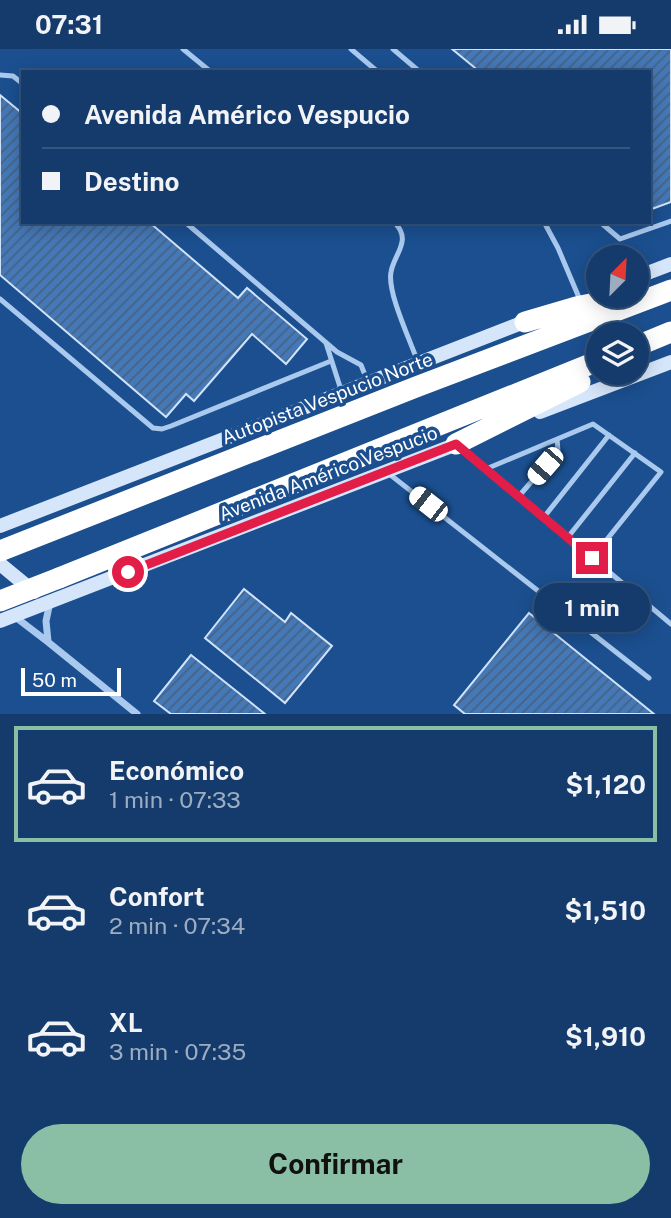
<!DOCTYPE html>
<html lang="es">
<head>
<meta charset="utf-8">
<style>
  :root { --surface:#143b6b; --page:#214673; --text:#f1f3f6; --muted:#9dadc1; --line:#33557e; --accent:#8abfa5 }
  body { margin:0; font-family:"Public Sans",sans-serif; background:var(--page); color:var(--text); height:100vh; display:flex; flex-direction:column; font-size:26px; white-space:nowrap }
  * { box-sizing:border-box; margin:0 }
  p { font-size:23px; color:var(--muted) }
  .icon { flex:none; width:38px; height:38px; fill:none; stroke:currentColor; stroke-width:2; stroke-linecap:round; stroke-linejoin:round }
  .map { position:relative; height:665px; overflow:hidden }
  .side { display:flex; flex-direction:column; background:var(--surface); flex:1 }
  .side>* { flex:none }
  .top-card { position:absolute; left:21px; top:21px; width:630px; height:154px; border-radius:0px; box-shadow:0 4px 18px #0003,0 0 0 2px var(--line); display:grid; align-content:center; height:154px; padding:0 21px; background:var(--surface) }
  .needle { width:46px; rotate:24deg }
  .tools { position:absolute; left:586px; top:196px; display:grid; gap:14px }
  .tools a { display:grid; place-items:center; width:63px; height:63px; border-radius:50%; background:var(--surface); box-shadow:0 4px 18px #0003,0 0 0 2px var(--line); font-size:35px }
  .scale { position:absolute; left:21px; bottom:18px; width:100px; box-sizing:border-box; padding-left:7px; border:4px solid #fff; border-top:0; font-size:19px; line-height:24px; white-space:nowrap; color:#fff; -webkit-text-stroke:5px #1b4f8f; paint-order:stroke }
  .end { position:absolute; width:32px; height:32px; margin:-16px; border:9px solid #e11d48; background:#fff; box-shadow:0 0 0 4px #fff }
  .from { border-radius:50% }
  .bubble { position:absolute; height:49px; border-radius:24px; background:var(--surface); box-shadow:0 4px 18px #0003,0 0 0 2px var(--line); font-size:23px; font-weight:700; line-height:49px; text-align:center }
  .car { position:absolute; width:21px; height:42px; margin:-21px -10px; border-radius:9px; box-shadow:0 0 5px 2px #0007; background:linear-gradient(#fff 24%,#345 0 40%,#fff 0 76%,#345 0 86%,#fff 0) }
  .top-card b { display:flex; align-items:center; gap:24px; height:66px; font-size:26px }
  .top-card b+b { border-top:2px solid var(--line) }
  .top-card i { width:18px; height:18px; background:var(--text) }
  ul { padding:12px 0 0; list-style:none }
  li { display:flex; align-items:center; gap:21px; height:116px; margin:0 14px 10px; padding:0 7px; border:4px solid transparent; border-radius:0px }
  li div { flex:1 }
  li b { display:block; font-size:26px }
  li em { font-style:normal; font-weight:700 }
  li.current { border-color:var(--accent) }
  li>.icon { width:63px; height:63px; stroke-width:1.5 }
  .primary-button { display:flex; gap:14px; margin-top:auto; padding:14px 21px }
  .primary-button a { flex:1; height:80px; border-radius:42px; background:var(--accent); color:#111; font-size:28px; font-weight:700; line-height:80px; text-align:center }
  .status { display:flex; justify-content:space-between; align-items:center; height:49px; padding:0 35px; background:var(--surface); direction:ltr }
  .status svg { height:19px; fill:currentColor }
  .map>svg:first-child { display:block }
  .building { fill:url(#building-hatch); stroke:#cfe3fa; stroke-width:2 }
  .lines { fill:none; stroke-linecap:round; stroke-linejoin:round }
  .service { stroke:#a9c9ee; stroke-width:5 }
  .minor { stroke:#a9c9ee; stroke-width:7 }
  .secondary { stroke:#d6e6fa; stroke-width:14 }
  .motorway { stroke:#fff; stroke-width:21 }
  .motorway-bridge { stroke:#fff; stroke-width:21 }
  .route { stroke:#e11d48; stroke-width:9 }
  .labels { text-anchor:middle; stroke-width:7; stroke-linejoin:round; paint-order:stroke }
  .street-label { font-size:19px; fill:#fff; stroke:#1b4f8f }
</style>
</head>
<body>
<div class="status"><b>07:31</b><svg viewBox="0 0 49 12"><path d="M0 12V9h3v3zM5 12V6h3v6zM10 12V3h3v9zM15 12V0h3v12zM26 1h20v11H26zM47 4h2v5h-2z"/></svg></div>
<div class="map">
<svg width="671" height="665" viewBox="0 0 671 665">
  <defs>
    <pattern id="building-hatch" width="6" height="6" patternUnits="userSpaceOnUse" patternTransform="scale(1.75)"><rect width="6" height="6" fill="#4478b7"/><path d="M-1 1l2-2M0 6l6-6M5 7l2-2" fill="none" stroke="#486282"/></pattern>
  </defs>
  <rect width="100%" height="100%" fill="#1b4f8f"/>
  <path class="building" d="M 452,0 L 671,0 L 671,153 L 649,161 L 649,23 L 480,23 Z
    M 0,46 L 23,65 L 23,173 L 149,173 L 238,249 L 247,239 L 307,290 L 286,315 L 252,285 L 194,352 L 186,345 L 166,368 L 0,226 Z
    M 244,540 L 285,573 L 291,564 L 332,597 L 285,654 L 205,589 Z
    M 529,564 L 654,665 L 465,665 L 454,656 Z
    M 191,606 L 265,665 L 171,665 L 154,652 Z"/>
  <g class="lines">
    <path class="service" d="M 183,0 L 211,23
      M 351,0 L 378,23
      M 393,0 L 420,23
      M 0,26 L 13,27 L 23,35
      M 185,173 L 337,303 L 361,316 L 367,331
      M 394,173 C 413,191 394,205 391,223 C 387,243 410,291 417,311
      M 544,173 L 558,199 L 580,251
      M 600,173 L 620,190 L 671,172
      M 0,250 L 153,379 L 162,380 L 171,377 L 331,312
      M 326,294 L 342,344
      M 462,399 L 671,575
      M 486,420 L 593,375 L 661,423 L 592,509
      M 388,424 L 649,629
      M 519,447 L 558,402 L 557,390
      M 544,468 L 609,386
      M 568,488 L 635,404"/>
    <path class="minor" d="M 14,567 L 48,593 L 137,665
      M 48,592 L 46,572 L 50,553"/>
    <path class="secondary" d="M 637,228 L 671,215
      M 540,363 L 671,313
      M 0,477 L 532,270
      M 0,515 L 34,543
      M 0,572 L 462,393"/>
    <path class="motorway" d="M 525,273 L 576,258 L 629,247
      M 637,297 L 671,283
      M 456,395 L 580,333
      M 0,502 L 416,338 L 671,241
      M 59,529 L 598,312"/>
    <path class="motorway-bridge" d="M 0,552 L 59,529"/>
  </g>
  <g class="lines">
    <path class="route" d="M 128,523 L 456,395 L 592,509"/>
  </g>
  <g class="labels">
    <g class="street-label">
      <text transform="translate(327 349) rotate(-21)" y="7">Autopista Vespucio Norte</text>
      <text transform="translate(328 424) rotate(-21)" y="7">Avenida Américo Vespucio</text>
    </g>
  </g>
</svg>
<div class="tools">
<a><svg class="needle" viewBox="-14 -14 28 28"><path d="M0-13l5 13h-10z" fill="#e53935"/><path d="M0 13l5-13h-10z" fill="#9dadc1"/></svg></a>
<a><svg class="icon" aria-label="layers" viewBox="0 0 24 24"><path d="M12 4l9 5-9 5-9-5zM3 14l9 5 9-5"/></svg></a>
</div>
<div class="scale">50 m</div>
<i class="end from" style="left:128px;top:523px"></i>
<i class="end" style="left:592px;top:509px"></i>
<div class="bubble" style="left:534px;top:534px;width:116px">1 min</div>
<i class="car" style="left:545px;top:417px;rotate:221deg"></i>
<i class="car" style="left:428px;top:455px;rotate:308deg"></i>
<div class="top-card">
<b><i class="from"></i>Avenida Américo Vespucio</b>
<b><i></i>Destino</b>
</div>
</div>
<section class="side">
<ul>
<li class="current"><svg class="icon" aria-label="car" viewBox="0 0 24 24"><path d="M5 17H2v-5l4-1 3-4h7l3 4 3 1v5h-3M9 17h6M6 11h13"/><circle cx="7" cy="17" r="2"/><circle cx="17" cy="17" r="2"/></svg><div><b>Económico</b><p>1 min · 07:33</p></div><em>$1,120</em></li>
<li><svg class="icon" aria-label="car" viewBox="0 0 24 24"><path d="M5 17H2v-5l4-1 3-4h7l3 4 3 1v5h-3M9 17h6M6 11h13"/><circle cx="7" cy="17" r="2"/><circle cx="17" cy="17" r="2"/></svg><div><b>Confort</b><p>2 min · 07:34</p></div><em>$1,510</em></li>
<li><svg class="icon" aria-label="car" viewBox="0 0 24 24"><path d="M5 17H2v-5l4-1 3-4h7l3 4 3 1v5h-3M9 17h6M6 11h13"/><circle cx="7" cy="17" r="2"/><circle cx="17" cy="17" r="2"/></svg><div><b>XL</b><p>3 min · 07:35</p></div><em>$1,910</em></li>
</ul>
<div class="primary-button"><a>Confirmar</a></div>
</section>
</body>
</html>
